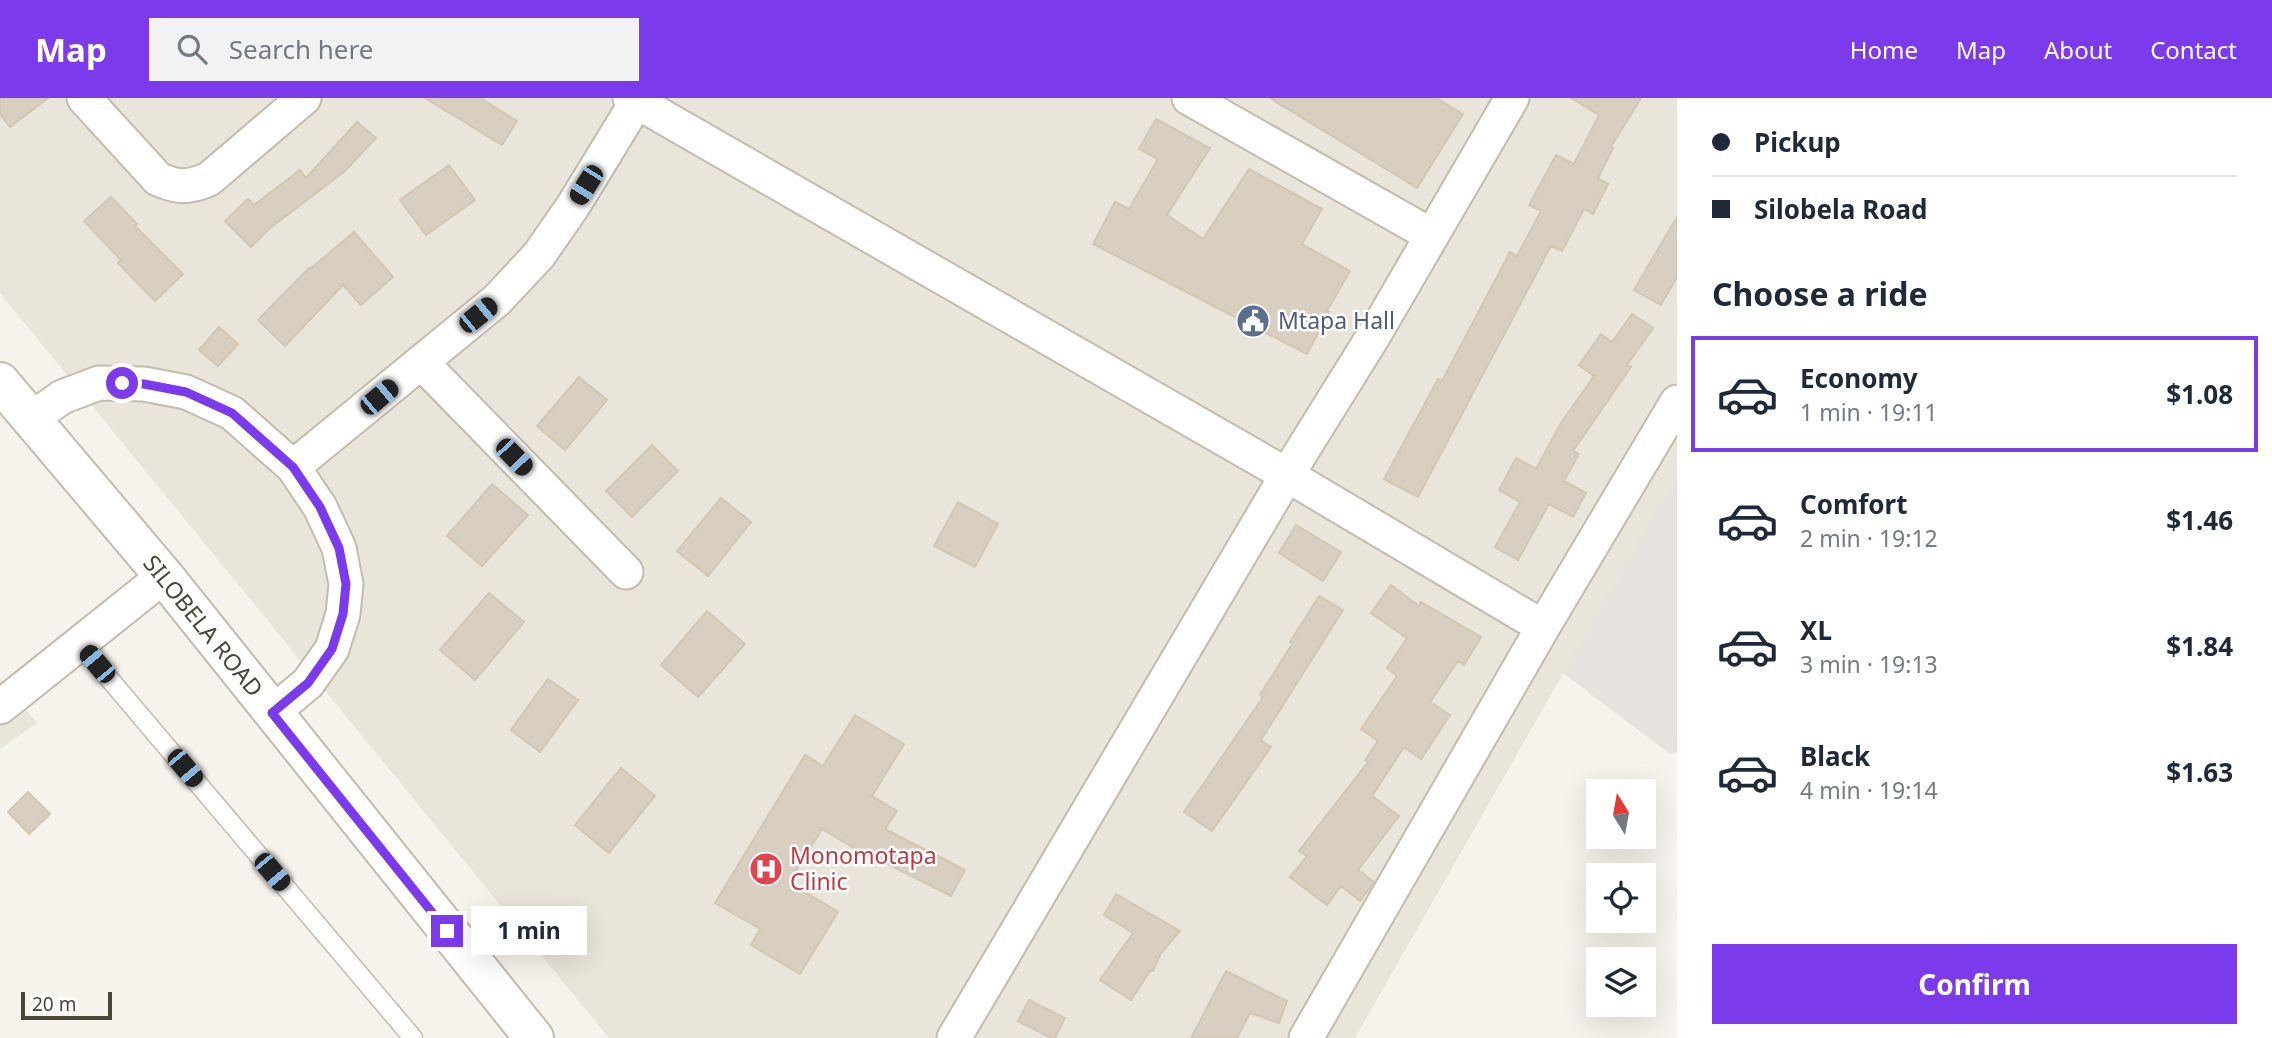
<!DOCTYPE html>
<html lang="en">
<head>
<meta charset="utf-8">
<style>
  :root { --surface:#fff; --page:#f2f2f3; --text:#1f2937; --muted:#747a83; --line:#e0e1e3; --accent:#7c3aed }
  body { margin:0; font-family:"Noto Sans",sans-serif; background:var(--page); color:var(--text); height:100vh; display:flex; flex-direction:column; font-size:26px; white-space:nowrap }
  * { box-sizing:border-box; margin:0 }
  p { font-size:23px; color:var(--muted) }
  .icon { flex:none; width:38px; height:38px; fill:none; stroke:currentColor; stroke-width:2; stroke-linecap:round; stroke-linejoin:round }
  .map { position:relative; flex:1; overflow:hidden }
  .drawer { display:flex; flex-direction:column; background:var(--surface); width:595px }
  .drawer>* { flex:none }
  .hud { display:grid; align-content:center; height:154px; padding:0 35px; background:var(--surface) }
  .needle { width:46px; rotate:349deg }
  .controls { position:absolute; left:1586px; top:681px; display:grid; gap:14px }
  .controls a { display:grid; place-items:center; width:70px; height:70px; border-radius:0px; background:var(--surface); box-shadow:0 7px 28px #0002; font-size:35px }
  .scale { position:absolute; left:21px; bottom:18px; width:91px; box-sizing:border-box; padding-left:7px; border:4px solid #4b4439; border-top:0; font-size:19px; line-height:24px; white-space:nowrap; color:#4b4439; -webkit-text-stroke:5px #fff; paint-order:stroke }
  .end { position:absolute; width:32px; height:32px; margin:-16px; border:9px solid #7c3aed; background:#fff; box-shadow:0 0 0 4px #fff }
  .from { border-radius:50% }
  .bubble { position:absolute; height:49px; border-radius:0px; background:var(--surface); box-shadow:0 7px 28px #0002; font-size:23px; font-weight:700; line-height:49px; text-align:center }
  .car { position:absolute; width:21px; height:42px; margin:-21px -10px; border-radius:9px; box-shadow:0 0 5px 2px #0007; background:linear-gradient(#222 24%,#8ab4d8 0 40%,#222 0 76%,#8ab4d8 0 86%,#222 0) }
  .hud b { display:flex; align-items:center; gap:24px; height:66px; font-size:26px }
  .hud b+b { border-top:2px solid var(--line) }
  .hud i { width:18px; height:18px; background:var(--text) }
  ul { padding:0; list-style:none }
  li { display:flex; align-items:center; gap:21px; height:116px; margin:0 14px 10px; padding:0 21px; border:4px solid transparent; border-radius:0px }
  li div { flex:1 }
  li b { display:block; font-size:26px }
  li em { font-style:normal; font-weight:700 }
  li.current { border-color:var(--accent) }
  li>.icon { width:63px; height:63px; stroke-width:1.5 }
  h2 { padding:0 35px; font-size:32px; line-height:84px }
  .button { display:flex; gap:14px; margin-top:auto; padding:14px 35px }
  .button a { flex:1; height:80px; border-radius:0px; background:var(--accent); color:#fff; font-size:28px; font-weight:700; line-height:80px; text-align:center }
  header { display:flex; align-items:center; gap:42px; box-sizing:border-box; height:98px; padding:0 35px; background:var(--accent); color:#fff }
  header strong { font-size:33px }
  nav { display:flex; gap:38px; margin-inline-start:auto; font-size:24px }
  .search { width:490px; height:63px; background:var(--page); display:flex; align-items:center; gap:18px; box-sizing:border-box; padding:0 24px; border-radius:0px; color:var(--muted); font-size:26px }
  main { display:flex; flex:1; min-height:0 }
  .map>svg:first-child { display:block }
  .residential { fill:#eae5da }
  .industrial { fill:#e6e2dd }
  .building { fill:#d8cfc1; stroke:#d3c7b4; stroke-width:2 }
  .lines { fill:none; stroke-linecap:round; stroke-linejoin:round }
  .service-casing { stroke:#c2bbae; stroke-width:21 }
  .minor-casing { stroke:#c2bbae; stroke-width:37 }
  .tertiary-casing { stroke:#c2bbae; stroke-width:42 }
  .service { stroke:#fff; stroke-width:18 }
  .minor { stroke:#fff; stroke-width:33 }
  .tertiary { stroke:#fff; stroke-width:38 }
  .route { stroke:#7c3aed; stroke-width:9 }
  .labels { text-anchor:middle; stroke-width:5; stroke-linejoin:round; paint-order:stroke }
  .service-label { font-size:23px; fill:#4e5e75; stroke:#fff; text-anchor:start }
  .street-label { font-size:23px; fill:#4b4439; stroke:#fff }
  .health-label { font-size:23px; fill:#be3a42; stroke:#fff; text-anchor:start }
</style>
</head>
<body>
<header>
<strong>Map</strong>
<div class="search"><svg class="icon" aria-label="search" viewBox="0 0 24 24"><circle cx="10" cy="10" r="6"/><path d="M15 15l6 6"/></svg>Search here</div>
<nav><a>Home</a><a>Map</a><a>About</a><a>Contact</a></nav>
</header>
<main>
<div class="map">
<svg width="1677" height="940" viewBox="0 0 1677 940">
  <rect width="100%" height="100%" fill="#f6f3ec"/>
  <path class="residential" d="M 0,0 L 1677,0 L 1677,376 L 1355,940 L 609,940 L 0,195 Z
    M 0,581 L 37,625 L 0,651 Z"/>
  <path class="industrial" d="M 1677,376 L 1677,654 L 1670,656 L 1563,575 Z"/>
  <path class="building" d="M 0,0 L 48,0 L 10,29 L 0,16 Z
    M 425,0 L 480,0 L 517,23 L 502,47 Z
    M 1270,0 L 1436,0 L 1463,16 L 1417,90 Z
    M 1571,0 L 1641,0 L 1611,49 L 1613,50 L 1598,80 L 1608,86 L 1593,116 L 1584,111 L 1562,153 L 1551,148 L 1418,399 L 1384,381 L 1438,281 L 1442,283 L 1510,154 L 1517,158 L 1541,113 L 1529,107 L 1556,57 L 1574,66 L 1599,17 Z
    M 1156,21 L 1210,50 L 1167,117 L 1203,141 L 1249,71 L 1322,111 L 1302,146 L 1350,173 L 1327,213 L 1329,214 L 1307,256 L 1093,146 L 1115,104 L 1129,111 L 1158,61 L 1139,51 Z
    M 357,24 L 376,40 L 345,73 L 269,131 L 251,149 L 225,123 L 248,101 L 254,107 L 300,72 L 306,80 Z
    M 449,67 L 475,102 L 426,137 L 400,102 Z
    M 111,99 L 137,126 L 135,128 L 183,176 L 155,203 L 118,165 L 121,162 L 84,123 Z
    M 1677,119 L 1677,179 L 1661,207 L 1634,192 Z
    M 354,134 L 393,179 L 361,207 L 343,187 L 285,248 L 258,222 L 309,170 L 310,171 Z
    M 1632,216 L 1653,230 L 1627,267 L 1631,269 L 1573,353 L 1579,356 L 1564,383 L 1586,395 L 1573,419 L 1549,406 L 1518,462 L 1495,449 L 1520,404 L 1499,392 L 1516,360 L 1536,371 L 1561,325 L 1594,278 L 1579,267 L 1601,236 L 1612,244 Z
    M 219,229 L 238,246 L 218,268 L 199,252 Z
    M 579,279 L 607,302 L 565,352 L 537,328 Z
    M 652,347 L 678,373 L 632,419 L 606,393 Z
    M 492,386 L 528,417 L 482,468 L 447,438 Z
    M 721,400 L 751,424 L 708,478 L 677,453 Z
    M 958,404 L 998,426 L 975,469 L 934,448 Z
    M 1296,427 L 1341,454 L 1323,483 L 1279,455 Z
    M 1391,487 L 1419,508 L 1421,504 L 1481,539 L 1464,567 L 1458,563 L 1430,604 L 1450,617 L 1421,661 L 1404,649 L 1372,698 L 1399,718 L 1358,772 L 1374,784 L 1360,803 L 1341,788 L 1327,807 L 1290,779 L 1307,758 L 1299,753 L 1368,664 L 1365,662 L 1378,643 L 1361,631 L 1397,578 L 1387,570 L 1407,540 L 1371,515 Z
    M 489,495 L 524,524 L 475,582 L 440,552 Z
    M 1319,498 L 1343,512 L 1261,642 L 1271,649 L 1212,733 L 1184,714 L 1263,599 L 1260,597 L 1292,546 L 1290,544 Z
    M 707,513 L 745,546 L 698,599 L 661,567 Z
    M 548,581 L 578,602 L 540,654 L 511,632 Z
    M 855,617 L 904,646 L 872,698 L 897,713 L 885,731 L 965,772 L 951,798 L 870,757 L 869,759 L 822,731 L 789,784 L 838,814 L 800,876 L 751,847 L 760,831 L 715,805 L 805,657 L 823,668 Z
    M 621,670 L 655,698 L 609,755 L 575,727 Z
    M 28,694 L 50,716 L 29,736 L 8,714 Z
    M 1116,796 L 1180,833 L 1161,855 L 1153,873 L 1151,872 L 1131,902 L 1100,882 L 1133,835 L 1104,817 Z
    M 1226,873 L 1287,903 L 1279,925 L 1250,915 L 1237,940 L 1191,940 Z
    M 1029,902 L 1065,920 L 1055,940 L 1051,940 L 1018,923 Z"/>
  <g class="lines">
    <defs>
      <path id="service" d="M 79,545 L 413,940"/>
      <path id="minor" d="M 84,0 L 158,81 C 178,90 188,90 209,81 L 304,0
        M 630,0 L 1287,377 L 1543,529
        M 1189,0 L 1431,137
        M 421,264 L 626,474
        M 31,321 L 62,299 L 99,285 L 144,286 L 186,294 L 232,315 L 293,369 L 320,409 L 339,450 L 346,486 L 343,516 L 332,551 L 308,585 L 272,615
        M 293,369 L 497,202 L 539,157 L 573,108 L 639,0
        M 0,609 L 164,478
        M 954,940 L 1287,377 L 1374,237 L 1512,0
        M 1306,940 L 1543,529 L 1677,304"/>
      <path id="tertiary" d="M 0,284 L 164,478 L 534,940"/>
    </defs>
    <use href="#service" class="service-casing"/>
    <use href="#minor" class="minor-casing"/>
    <use href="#tertiary" class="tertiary-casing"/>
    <use href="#service" class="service"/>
    <use href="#minor" class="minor"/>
    <use href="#tertiary" class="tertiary"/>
  </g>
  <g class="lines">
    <path class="route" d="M 122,285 L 144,286 L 186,294 L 232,315 L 293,369 L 320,409 L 339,450 L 346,486 L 343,516 L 332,551 L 308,585 L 272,615 L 447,833"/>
  </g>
  <defs>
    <symbol id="civic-disc" viewBox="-11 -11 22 22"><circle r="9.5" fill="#5c6f8a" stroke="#fff"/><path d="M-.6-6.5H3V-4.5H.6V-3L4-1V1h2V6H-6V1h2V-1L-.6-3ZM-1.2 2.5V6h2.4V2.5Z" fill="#fff"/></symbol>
    <symbol id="hospital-disc" viewBox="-11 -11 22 22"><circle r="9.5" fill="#e0444e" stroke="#fff"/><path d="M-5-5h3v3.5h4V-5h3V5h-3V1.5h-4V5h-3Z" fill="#fff"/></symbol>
  </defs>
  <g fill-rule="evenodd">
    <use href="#civic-disc" x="1234" y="204" width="38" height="38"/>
    <use href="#hospital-disc" x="747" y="752" width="38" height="38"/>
  </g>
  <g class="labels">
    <g class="service-label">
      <text x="1278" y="231">Mtapa Hall</text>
    </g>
    <g class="street-label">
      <text transform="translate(203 528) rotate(51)" y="8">SILOBELA ROAD</text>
    </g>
    <g class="health-label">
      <text x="790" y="766">Monomotapa<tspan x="790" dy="26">Clinic</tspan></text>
    </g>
  </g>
</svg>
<div class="controls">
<a><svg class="needle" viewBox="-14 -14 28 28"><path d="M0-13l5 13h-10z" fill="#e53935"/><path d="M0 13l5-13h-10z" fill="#747a83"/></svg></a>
<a><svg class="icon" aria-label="locate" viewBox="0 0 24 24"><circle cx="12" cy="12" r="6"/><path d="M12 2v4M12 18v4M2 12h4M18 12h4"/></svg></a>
<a><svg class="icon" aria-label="layers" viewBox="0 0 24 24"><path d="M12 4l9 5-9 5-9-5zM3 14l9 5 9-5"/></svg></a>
</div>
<div class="scale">20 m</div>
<i class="end from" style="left:122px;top:285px"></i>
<i class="end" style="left:447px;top:833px"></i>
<div class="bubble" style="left:471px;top:808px;width:116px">1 min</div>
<i class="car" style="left:586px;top:87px;rotate:212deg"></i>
<i class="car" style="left:478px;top:217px;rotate:51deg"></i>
<i class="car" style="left:379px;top:299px;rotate:50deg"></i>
<i class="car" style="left:514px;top:359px;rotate:136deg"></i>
<i class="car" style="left:97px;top:566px;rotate:320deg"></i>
<i class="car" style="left:185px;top:670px;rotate:140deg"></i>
<i class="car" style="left:272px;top:774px;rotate:140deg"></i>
</div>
<section class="drawer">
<div class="hud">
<b><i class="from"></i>Pickup</b>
<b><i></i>Silobela Road</b>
</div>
<h2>Choose a ride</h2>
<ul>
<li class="current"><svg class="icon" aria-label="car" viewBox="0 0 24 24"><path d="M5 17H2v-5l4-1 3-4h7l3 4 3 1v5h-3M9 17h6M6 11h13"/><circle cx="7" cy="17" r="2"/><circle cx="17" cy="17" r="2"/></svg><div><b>Economy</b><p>1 min · 19:11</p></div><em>$1.08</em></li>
<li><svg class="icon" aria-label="car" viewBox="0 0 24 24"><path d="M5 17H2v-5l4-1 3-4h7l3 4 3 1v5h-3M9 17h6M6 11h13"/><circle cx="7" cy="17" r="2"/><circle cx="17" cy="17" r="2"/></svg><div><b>Comfort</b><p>2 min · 19:12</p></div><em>$1.46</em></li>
<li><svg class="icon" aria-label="car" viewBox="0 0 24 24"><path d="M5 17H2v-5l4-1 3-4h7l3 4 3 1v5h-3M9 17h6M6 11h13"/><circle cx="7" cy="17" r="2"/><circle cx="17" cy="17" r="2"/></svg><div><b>XL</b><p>3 min · 19:13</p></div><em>$1.84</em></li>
<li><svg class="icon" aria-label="car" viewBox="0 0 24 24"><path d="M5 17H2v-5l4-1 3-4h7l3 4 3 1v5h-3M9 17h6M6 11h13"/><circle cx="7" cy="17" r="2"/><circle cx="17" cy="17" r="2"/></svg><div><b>Black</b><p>4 min · 19:14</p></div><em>$1.63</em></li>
</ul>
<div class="button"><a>Confirm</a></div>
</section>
</main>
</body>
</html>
